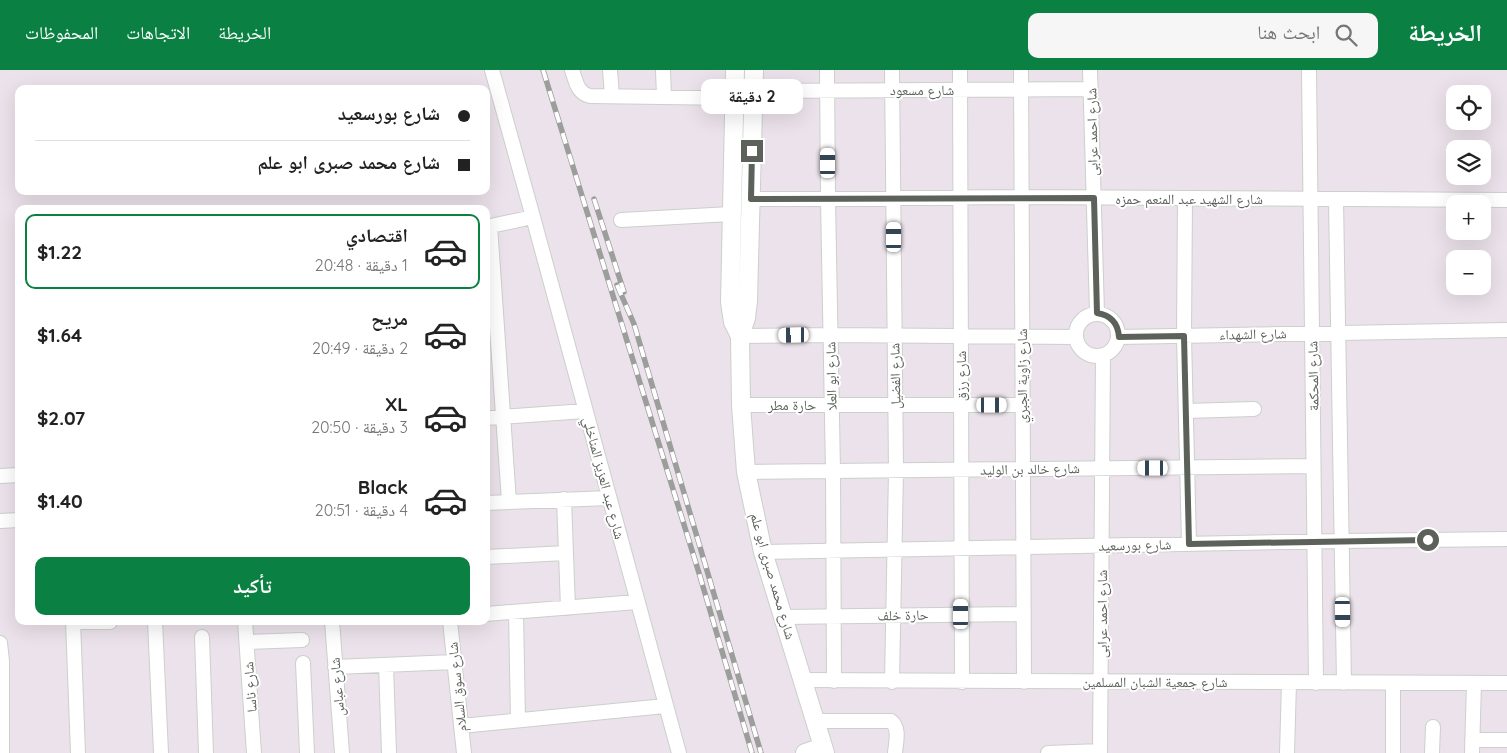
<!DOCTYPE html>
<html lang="ar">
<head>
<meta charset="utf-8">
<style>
  :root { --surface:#fff; --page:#f6f6f6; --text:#222; --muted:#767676; --line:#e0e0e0; --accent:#0b8043 }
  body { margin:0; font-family:Quicksand,"Noto Naskh Arabic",sans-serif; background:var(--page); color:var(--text); direction:rtl; height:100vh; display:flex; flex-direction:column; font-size:19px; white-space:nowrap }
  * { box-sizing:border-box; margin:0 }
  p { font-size:16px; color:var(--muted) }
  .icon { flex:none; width:28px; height:28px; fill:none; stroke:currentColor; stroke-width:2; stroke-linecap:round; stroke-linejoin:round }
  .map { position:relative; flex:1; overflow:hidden; direction:ltr }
  .sheet { position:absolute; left:15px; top:135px; width:475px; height:420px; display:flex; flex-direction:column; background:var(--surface); border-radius:10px; box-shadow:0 5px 20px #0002; direction:rtl }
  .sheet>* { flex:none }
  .top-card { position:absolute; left:15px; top:15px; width:475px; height:110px; border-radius:10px; box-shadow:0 5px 20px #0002; direction:rtl; display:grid; align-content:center; height:110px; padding:0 20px; background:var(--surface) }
  .buttons { position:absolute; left:1446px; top:15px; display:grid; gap:10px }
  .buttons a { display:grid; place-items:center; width:45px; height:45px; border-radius:10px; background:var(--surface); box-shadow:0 5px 20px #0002; font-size:25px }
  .end { position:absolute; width:22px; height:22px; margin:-11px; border:6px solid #5c615a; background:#fff; box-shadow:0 0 0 2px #fff }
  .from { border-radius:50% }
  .bubble { position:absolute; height:35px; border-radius:10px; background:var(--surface); box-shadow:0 5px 20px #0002; font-size:16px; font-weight:800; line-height:35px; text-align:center; direction:rtl }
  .car { position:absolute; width:15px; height:30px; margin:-15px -8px; border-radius:6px; box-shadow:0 0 4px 1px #0007; background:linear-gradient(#fff 24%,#345 0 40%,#fff 0 76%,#345 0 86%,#fff 0) }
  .top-card b { display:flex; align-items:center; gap:18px; height:48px; font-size:19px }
  .top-card b+b { border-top:1px solid var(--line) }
  .top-card i { width:12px; height:12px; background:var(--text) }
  ul { padding:9px 0 0; list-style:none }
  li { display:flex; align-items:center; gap:15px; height:75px; margin:0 10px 8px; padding:0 10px; border:2px solid transparent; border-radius:10px }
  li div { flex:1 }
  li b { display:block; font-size:19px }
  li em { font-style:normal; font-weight:800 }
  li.active { border-color:var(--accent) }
  li>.icon { width:45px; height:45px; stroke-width:1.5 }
  .primary-button { display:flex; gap:10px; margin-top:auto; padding:10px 20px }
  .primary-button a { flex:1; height:58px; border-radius:10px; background:var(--accent); color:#fff; font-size:20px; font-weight:800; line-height:58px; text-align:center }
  header { display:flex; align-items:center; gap:30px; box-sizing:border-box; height:70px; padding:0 25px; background:var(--accent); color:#fff }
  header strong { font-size:24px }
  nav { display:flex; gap:28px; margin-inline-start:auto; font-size:18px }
  .search { width:350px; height:45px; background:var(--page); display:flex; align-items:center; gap:12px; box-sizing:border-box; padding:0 18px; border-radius:10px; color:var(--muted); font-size:19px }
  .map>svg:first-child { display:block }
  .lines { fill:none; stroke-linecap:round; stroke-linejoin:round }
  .minor-casing { stroke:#cbd0ca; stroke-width:16 }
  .tertiary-casing { stroke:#cbd0ca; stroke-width:20 }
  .minor { stroke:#fff; stroke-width:14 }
  .tertiary { stroke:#fff; stroke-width:18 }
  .rail-casing { stroke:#9c9e9b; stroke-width:5.5 }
  .rail { stroke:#fff; stroke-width:4; stroke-dasharray:11; stroke-linecap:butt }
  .route { stroke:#5c615a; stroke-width:6 }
  .labels { text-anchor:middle; stroke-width:4; stroke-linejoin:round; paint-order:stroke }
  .street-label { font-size:14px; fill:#5c615a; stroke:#fff }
</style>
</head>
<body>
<header>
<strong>الخريطة</strong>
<div class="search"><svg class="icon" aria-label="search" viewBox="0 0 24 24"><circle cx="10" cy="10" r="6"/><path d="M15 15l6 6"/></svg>ابحث هنا</div>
<nav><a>الخريطة</a><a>الاتجاهات</a><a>المحفوظات</a></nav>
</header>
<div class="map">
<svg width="1507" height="683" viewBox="0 0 1507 683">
  <rect width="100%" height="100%" fill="#ece2eb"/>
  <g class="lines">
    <defs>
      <path id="minor" d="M 492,0 L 533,147
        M 572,0 C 576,11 577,23 590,26 L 734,28
        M 610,0 L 612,26
        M 663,0 L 664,27
        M 827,0 L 828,129 L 833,401 L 834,611
        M 892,0 L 896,401 L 892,612
        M 960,0 L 962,612
        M 1021,0 L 1024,612
        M 1090,0 L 1097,243
        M 1309,0 L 1316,613
        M 754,21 L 1091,19
        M 1185,128 L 1184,266 L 1189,474
        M 751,129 L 1022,127 L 1507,130
        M 1336,129 L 1344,613
        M 621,150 L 731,144
        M 490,156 L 509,432
        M 486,157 L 533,147 L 679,683
        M1076 265a21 21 0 1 1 42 0a21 21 0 1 1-42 0Z
        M 740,266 L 830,265 L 1076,267
        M 1119,267 L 1507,260
        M 741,335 L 1023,335
        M 1186,341 L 1254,339
        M 486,348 L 585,341
        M 746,402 L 1313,396
        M 0,406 L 19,405
        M 564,429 L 568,538
        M 486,433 L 609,428
        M 0,451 L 19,450
        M 763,482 L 1342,471 L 1507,469
        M 486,487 L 566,483
        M 516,542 L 518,650
        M 486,544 L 637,532
        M 783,547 L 1023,544
        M 73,551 L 78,683
        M 155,551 L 161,683
        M 245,551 L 254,683
        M 332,551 L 342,683
        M 450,551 L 464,683
        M 73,552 L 110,552
        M 202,567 L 206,683
        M 247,572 L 302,570
        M 0,573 L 2,591 L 2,683
        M 303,593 L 307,683
        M 386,595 L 389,683
        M 335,597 L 454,592
        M 803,610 L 1507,613
        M 815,651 L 891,651 C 900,658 896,672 895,683
        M 461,656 L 665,636
        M 1472,670 L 1507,670
        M 1048,683 L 1100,681
        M 1100,683 L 1103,285
        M 1287,683 L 1289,613
        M 1393,683 L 1393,613
        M 1432,683 L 1433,657
        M 1472,683 L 1474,613"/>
      <path id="tertiary" d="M 735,0 L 730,232 L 733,252 L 740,266
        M 754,0 L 748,231 L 746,248 L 740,266 L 741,335 L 746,402 L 763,482 L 825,683
        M 805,683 L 823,677"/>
    </defs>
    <use href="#minor" class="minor-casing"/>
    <use href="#tertiary" class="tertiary-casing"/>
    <use href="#minor" class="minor"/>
    <use href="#tertiary" class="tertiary"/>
    <defs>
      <path id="rail" d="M 543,0 L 699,503 L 752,683
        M 594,129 L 624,222
        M 617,215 L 634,254 L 761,683"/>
    </defs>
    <use href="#rail" class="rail-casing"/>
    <use href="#rail" class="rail"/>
  </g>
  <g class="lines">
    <path class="route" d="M 752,81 L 751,129 L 1094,128 L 1097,243 C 1110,245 1118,253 1119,267 L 1184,266 L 1189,474 L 1428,470"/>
  </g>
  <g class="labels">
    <g class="street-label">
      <text x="922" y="25">شارع مسعود</text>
      <text transform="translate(1092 62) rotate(-91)" y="5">شارع احمد عرابى</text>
      <text x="1189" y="134">شارع الشهيد عبد المنعم حمزه</text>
      <text transform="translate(1253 264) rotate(-1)" y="5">شارع الشهداء</text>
      <text transform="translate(831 306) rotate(-91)" y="5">شارع ابو العلا</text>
      <text transform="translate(895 306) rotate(-91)" y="5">شارع الفضيل</text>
      <text transform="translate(961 306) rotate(-90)" y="5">شارع رزق</text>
      <text transform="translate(1022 306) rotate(-90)" y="5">شارع زاوية الجبري</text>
      <text transform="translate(1313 306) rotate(-91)" y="5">شارع المحكمة</text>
      <text x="792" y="340">حارة مطر</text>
      <text transform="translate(1030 399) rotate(-1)" y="5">شارع خالد بن الوليد</text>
      <text transform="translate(604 408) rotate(75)" y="5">شارع عبد العزيز المناخلي</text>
      <text transform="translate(1135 475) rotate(-1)" y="5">شارع بورسعيد</text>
      <text transform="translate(773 506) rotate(74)" y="5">شارع محمد صبرى ابو علم</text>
      <text transform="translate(1102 544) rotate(-90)" y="5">شارع احمد عرابى</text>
      <text transform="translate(903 545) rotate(-1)" y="5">حارة خلف</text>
      <text x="1155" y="617">شارع جمعية الشبان المسلمين</text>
      <text transform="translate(250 617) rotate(-94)" y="5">شارع ناسا</text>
      <text transform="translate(337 617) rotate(-95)" y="5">شارع عباس</text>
      <text transform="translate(457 617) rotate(-96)" y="5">شارع سوق السلام</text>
    </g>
  </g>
</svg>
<div class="buttons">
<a><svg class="icon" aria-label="locate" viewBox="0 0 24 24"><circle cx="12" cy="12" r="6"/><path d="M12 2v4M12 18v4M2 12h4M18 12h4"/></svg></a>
<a><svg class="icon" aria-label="layers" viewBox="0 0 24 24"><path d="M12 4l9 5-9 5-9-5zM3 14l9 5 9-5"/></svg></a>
<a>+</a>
<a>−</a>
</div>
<i class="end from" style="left:1428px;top:470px"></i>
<i class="end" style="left:752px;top:81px"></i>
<div class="bubble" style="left:701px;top:9px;width:102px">2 دقيقة</div>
<i class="car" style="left:828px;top:93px;rotate:0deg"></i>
<i class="car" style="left:894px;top:167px;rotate:0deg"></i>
<i class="car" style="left:794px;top:265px;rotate:269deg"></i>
<i class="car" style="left:992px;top:335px;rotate:90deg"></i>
<i class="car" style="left:1153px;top:398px;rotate:270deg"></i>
<i class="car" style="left:1343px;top:542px;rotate:179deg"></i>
<i class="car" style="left:961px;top:544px;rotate:0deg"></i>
<div class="top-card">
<b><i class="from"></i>شارع بورسعيد</b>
<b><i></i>شارع محمد صبرى ابو علم</b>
</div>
<section class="sheet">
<ul>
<li class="active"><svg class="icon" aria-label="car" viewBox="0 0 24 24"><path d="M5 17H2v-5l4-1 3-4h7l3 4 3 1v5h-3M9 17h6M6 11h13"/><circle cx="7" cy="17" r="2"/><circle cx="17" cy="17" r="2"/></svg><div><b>اقتصادي</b><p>1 دقيقة · 20:48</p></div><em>$1.22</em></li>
<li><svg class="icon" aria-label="car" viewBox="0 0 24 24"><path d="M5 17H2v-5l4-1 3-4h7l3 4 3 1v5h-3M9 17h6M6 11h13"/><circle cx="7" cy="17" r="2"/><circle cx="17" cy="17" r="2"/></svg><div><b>مريح</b><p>2 دقيقة · 20:49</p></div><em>$1.64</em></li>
<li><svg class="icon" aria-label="car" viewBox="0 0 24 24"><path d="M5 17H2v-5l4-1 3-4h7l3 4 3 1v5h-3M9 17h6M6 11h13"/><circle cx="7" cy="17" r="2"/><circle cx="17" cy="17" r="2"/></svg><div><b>XL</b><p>3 دقيقة · 20:50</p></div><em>$2.07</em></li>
<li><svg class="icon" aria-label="car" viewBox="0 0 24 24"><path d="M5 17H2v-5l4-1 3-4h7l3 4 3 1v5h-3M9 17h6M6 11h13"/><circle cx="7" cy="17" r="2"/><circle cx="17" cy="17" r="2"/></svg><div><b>Black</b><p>4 دقيقة · 20:51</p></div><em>$1.40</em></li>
</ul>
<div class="primary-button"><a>تأكيد</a></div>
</section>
</div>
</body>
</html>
